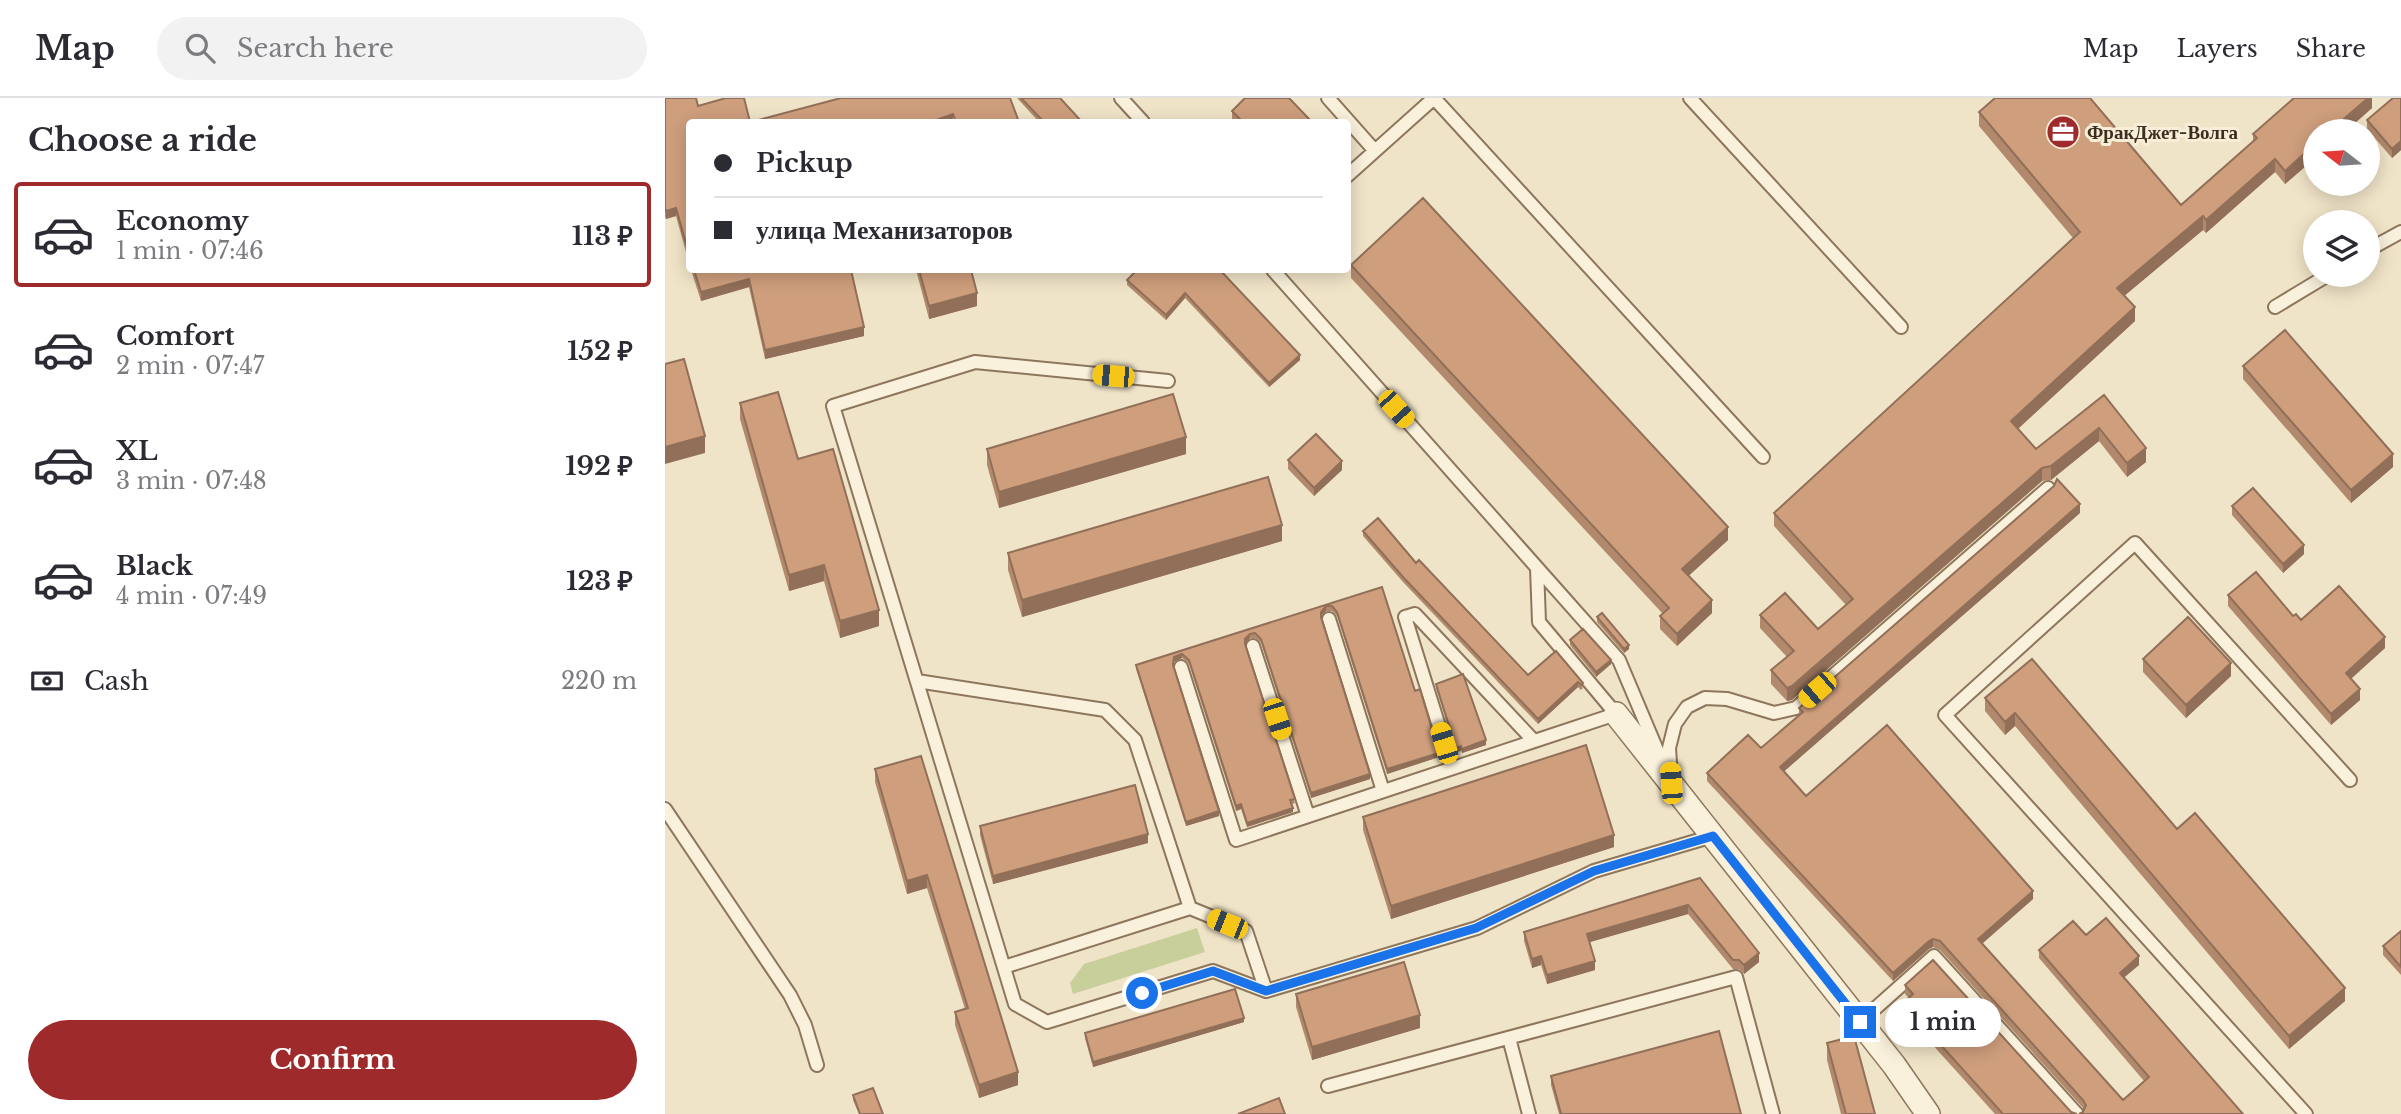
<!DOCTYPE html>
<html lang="en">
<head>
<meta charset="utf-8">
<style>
  :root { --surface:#fff; --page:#f2f2f3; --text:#2b2b33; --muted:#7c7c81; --line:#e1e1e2; --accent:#9e2a2b }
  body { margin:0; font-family:"Libre Baskerville",serif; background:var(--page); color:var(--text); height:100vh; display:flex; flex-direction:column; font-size:26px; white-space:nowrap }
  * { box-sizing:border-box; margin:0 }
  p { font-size:23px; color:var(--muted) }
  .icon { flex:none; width:38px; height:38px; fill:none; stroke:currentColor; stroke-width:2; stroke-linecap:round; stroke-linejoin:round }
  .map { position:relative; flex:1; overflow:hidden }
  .side { display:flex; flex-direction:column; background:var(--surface); width:665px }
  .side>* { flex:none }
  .hud { position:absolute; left:21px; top:21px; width:665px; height:154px; border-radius:7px; box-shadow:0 4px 18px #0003; display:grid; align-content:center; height:154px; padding:0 28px; background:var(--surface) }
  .needle { width:46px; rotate:287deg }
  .controls { position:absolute; left:1638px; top:21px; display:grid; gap:14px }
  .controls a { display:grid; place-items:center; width:77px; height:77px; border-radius:50%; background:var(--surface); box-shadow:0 4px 18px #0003; font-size:35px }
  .end { position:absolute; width:32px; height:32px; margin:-16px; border:9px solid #1a73e8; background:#fff; box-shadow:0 0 0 4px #fff }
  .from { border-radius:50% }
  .bubble { position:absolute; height:49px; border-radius:24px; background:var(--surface); box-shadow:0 4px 18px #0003; font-size:23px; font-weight:700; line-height:49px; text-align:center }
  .car { position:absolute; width:21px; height:42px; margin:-21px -10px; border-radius:9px; box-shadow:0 0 5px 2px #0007; background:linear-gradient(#f5c518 24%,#345 0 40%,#f5c518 0 76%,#345 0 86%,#f5c518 0) }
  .hud b { display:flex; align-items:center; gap:24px; height:66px; font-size:26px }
  .hud b+b { border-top:2px solid var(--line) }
  .hud i { width:18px; height:18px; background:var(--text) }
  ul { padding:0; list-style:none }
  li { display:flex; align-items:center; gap:21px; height:105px; margin:0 14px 10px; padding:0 14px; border:4px solid transparent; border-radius:7px }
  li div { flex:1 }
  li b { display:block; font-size:26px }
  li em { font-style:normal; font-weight:700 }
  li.current { border-color:var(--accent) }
  li>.icon { width:63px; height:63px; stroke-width:1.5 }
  h2 { padding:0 28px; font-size:32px; line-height:84px }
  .pay { display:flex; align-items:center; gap:18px; height:77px; padding:0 28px; font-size:26px }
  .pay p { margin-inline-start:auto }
  .primary-button { display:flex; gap:14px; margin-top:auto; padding:14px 28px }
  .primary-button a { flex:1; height:80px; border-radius:42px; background:var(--accent); color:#fff; font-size:28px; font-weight:700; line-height:80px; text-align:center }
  header { display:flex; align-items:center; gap:42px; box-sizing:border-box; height:98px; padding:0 35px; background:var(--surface); border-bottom:2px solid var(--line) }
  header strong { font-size:33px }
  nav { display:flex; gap:38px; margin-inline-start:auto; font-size:24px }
  .search { width:490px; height:63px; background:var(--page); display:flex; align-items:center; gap:18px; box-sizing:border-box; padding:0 24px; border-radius:38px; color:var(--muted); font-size:26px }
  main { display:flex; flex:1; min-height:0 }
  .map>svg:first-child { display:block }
  .green { fill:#c9cf9b }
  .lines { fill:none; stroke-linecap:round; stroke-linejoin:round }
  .service-casing { stroke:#8d765c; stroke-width:16 }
  .minor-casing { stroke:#8d765c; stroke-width:26 }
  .service { stroke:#faf1dc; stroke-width:12 }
  .minor { stroke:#faf1dc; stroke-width:23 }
  .wall { fill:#b2896c }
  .shaded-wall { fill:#916f58 }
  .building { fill:#cf9f7d; stroke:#916f58; stroke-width:2 }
  .route { stroke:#1a73e8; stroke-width:9 }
  .labels { text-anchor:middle; stroke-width:6; stroke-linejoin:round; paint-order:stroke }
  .poi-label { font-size:19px; font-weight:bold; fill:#3d2e20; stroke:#f7eed8; text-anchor:start }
</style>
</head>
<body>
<header>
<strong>Map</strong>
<div class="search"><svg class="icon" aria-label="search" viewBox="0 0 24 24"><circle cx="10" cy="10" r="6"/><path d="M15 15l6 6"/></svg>Search here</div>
<nav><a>Map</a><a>Layers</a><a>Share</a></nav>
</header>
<main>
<section class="side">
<h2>Choose a ride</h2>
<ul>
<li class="current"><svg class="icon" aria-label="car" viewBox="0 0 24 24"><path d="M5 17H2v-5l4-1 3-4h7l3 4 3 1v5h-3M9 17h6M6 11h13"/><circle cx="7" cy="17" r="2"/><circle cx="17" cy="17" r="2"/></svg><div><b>Economy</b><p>1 min · 07:46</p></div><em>113 ₽</em></li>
<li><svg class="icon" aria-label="car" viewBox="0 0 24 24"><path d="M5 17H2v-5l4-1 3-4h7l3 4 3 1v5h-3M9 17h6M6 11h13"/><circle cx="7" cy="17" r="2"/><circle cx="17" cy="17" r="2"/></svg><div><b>Comfort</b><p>2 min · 07:47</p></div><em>152 ₽</em></li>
<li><svg class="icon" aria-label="car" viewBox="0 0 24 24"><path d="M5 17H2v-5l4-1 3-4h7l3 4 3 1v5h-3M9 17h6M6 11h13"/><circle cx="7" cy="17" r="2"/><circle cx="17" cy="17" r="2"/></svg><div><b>XL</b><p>3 min · 07:48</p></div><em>192 ₽</em></li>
<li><svg class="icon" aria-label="car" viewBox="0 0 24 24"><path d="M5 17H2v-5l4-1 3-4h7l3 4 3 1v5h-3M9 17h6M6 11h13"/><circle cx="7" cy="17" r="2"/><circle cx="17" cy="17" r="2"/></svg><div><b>Black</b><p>4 min · 07:49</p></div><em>123 ₽</em></li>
</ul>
<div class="pay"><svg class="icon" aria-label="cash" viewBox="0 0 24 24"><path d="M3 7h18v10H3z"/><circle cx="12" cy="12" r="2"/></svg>Cash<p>220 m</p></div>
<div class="primary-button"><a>Confirm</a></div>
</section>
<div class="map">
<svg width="1736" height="1016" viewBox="0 0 1736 1016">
  <rect width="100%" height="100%" fill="#f0e4c8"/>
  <path class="green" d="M 532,830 L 540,854 L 408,896 L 405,885 L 419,866 Z"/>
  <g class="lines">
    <defs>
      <path id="service" d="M 456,0 L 478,24
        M 663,0 L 710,53
        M 769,0 L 1098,359
        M 1025,0 L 1236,229
        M 682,78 L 769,0
        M 1703,152 L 1736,134
        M 608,172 L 954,562 L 995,659
        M 1610,209 L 1663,177
        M 503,283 L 310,264 L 168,308 L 350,906 L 382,924 L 548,873 L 601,893 L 812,830 L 929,773 L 1048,738
        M 664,521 L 718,693
        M 588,548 L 643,718
        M 516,569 L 571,742 L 951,616 L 874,524 L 872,470
        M 252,583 L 440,612 L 470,642 L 525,810
        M 787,670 L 740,519 L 750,516 L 869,643
        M 1006,680 L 1004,650 L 1010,626 L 1022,609 L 1040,600 L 1062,601 L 1109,615 L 1131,610 L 1383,390
        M 0,711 L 125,897 L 140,927 L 152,967
        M 339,869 L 525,810 L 581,833 L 601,893
        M 1195,924 L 1269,858 L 1412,1016
        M 844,940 L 864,1016
        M 663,988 L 1071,879 L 1108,1016
        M 1641,1016 L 1280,617 L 1470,445 L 1685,682"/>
      <path id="minor" d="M 951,616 L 1229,967 L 1263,1016"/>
    </defs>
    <use href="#service" class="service-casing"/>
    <use href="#minor" class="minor-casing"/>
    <use href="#service" class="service"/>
    <use href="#minor" class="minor"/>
  </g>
  <path class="wall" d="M 0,0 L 24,24 L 24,165 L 11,118 L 1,121 L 0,119 Z
    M 352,0 L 395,0 L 417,24 L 374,24 Z
    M 1707,0 L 1707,10 L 1681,33 L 1650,33 L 1650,60 L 1620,86 L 1610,74 L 1541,135 L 1538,132 L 1459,198 L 1470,223 L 1353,331 L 1371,351 L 1439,297 L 1481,364 L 1462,379 L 1434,343 L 1386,382 L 1377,383 L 1127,602 L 1122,603 L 1106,586 L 1106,572 L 1122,559 L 1095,530 L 1095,517 L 1153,531 L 1181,507 L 1109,428 L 1109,415 L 1408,140 L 1314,28 L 1314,14 L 1516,107 L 1588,44 L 1588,36 Z
    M 1736,0 L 1736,52 L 1727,60 L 1702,31 L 1702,22 Z
    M 567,13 L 647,24 L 567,24 Z
    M 686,167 L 1063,442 L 1023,478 L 1047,515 L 1012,548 L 995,531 L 995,518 L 998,516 L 686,180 Z
    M 26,172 L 186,172 L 199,238 L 100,261 L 84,189 L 36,203 Z
    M 251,172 L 306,172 L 312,208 L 264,221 Z
    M 555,172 L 635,262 L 604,289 L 520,200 L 501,222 L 462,187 L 462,182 Z
    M 1578,268 L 1728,369 L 1686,405 L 1578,281 Z
    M 75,305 L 133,361 L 214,528 L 175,540 L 159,483 L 124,493 L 75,321 Z
    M 322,351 L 521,356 L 334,410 L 322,367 Z
    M 623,362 L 677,372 L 649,398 L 623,371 Z
    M 1567,408 L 1639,456 L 1618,475 L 1567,417 Z
    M 1415,415 L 1119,673 L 1141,698 L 1368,801 L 1317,846 L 1458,1002 L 1479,983 L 1374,860 L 1374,852 L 1421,837 L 1474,867 L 1459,879 L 1578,1016 L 1418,1014 L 1418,1010 L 1275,852 L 1268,849 L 1264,851 L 1228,883 L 1042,683 L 1042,675 L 1096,650 L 1134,617 L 1134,610 Z
    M 698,433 L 751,465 L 863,577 L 891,553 L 918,590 L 916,592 L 913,589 L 873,626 L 738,484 L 698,438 Z
    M 617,443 L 357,519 L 343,472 L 343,455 Z
    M 717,489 L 750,593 L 774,659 L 722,676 L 672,518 L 667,513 L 661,513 L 656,518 L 705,681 L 646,700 L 596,545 L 590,540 L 585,540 L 580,546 L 630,705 L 627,706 L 628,714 L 582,729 L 576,711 L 571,713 L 524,566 L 517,560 L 509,564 L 508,569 L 554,718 L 521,728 L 471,571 L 471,567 Z
    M 1563,497 L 1720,550 L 1686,581 L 1695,602 L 1666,627 L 1563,508 Z
    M 932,519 L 964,551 L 959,555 L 932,524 Z
    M 905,542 L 946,566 L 931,579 L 905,547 Z
    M 1367,561 L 1512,731 L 1680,903 L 1624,951 L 1350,628 L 1340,637 L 1320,613 L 1320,600 Z
    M 1478,561 L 1566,578 L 1521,620 L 1478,574 Z
    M 771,586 L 821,647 L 797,655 L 796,653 L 791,654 L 771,590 Z
    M 256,658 L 353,987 L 314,1000 L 290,927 L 290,914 L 300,911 L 262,790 L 242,796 L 210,684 L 210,671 Z
    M 698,719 L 949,749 L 726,821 L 698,732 Z
    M 315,728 L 483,745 L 328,786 L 315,737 Z
    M 1035,780 L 1094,864 L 1079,876 L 1074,871 L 1068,871 L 1023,816 L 924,844 L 930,872 L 882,886 L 876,867 L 867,870 L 859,843 L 859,834 Z
    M 1736,833 L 1736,877 L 1718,857 L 1718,848 Z
    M 1240,887 L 1406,1014 L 1412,1016 L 1330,1016 L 1238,914 L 1238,905 L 1244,900 L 1240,896 Z
    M 631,896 L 755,930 L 647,962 L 631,909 Z
    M 579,924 L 428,969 L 420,940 L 420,935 Z
    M 1162,945 L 1210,1016 L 1176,1016 L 1162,962 Z
    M 886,978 L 1076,1016 L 894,1016 L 886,987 Z
    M 188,997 L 218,1016 L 194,1016 L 188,1002 Z"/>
  <path class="shaded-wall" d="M 1703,0 L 1707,0 L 1707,10 L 1681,33 L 1665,33 Z
    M 288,16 L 288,24 L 265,24 Z
    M 1736,43 L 1736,52 L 1727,60 L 1727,51 Z
    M 1650,46 L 1650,60 L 1620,86 L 1620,73 Z
    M 1610,61 L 1610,74 L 1541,135 L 1541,122 Z
    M 11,110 L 11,118 L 1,121 L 1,113 Z
    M 1538,118 L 1538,132 L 1452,204 L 1452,190 Z
    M 84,181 L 84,189 L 36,203 L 36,194 Z
    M 312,195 L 312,208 L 264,221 L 264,208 Z
    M 520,195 L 520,200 L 501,222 L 501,217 Z
    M 1470,209 L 1470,223 L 1346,337 L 1346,323 Z
    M 199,229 L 199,238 L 100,261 L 100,252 Z
    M 635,257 L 635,262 L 604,289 L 604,285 Z
    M 1434,330 L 1434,343 L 1386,382 L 1386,368 Z
    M 40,338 L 40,355 L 0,366 L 0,349 Z
    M 521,339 L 521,356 L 334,410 L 334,394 Z
    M 1481,350 L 1481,364 L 1462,379 L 1462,365 Z
    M 1728,356 L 1728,369 L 1686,405 L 1686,392 Z
    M 677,363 L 677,372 L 649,398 L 649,390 Z
    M 1377,370 L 1377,383 L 1127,602 L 1122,603 L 1122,590 Z
    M 1415,406 L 1415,415 L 1115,677 L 1115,669 Z
    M 617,427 L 617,443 L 357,519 L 357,502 Z
    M 1063,429 L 1063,442 L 1017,484 L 1017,471 Z
    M 1639,447 L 1639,456 L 1618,475 L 1618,466 Z
    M 159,467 L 159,483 L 124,493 L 124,477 Z
    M 1047,502 L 1047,515 L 1012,548 L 1012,536 Z
    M 661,508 L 661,513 L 656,518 L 656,514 Z
    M 214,512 L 214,528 L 175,540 L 175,523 Z
    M 585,536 L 585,540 L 580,546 L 580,541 Z
    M 1720,539 L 1720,550 L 1681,585 L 1681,575 Z
    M 964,547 L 964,551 L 959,555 L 959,551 Z
    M 517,556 L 517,560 L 509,564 L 508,572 L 509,559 Z
    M 946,562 L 946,566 L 931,579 L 931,574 Z
    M 1566,565 L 1566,578 L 1521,620 L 1521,607 Z
    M 913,584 L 913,589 L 873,626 L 873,621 Z
    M 1695,591 L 1695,602 L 1666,627 L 1666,616 Z
    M 1350,615 L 1350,628 L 1340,637 L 1340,624 Z
    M 821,642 L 821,647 L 797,655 L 797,651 Z
    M 796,648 L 796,653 L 791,654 L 791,650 Z
    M 774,655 L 774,659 L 722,676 L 722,671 Z
    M 705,676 L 705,681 L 646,700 L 646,695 Z
    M 576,706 L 576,711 L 571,713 L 571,708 Z
    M 628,710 L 628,714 L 582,729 L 582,725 Z
    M 554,713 L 554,718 L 521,728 L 521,724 Z
    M 483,736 L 483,745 L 328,786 L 328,778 Z
    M 949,737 L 949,749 L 726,821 L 726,808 Z
    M 262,777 L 262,790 L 242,796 L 242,783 Z
    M 1368,793 L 1368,801 L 1313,849 L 1313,841 Z
    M 1023,807 L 1023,816 L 922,845 L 922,836 Z
    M 1268,841 L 1268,849 L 1264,851 L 1228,883 L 1228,875 L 1264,843 Z
    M 1094,855 L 1094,864 L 1079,876 L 1079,867 Z
    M 876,858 L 876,867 L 867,870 L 867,861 Z
    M 1474,858 L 1474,867 L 1455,883 L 1455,875 Z
    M 930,863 L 930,872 L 882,886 L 882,877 Z
    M 1680,890 L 1680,903 L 1624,951 L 1624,938 Z
    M 755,917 L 755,930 L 647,962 L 647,949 Z
    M 579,920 L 579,924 L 428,969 L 428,964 Z
    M 353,974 L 353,987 L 314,1000 L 314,987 Z"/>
  <path class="building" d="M 0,0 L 31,0 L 33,8 L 61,0 L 79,0 L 85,24 L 24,24 L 24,156 L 11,110 L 1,113 L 0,111 Z
    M 176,0 L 345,0 L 354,24 L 291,24 L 288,16 L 266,24 L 86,24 Z
    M 356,0 L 395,0 L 417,24 L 379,24 Z
    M 580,0 L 624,0 L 647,24 L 578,24 L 567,13 Z
    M 1330,0 L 1425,0 L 1516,107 L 1592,40 L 1588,36 L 1629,0 L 1703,0 L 1665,33 L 1650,33 L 1650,46 L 1620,73 L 1610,61 L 1541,122 L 1538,118 L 1452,190 L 1470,209 L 1346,323 L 1371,351 L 1439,297 L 1481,350 L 1462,365 L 1434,330 L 1386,368 L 1377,370 L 1127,588 L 1122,590 L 1106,572 L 1129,553 L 1095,517 L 1120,495 L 1153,531 L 1188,501 L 1109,415 L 1415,134 L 1314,14 Z
    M 1728,0 L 1736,0 L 1736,43 L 1727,51 L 1702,22 Z
    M 758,100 L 1063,429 L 1017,471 L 1047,502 L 1012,536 L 995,518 L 1004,510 L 686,167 Z
    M 29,172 L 186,172 L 199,229 L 100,252 L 84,181 L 36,194 Z
    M 254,172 L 306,172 L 312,195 L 264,208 Z
    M 472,172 L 555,172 L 635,257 L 604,285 L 520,195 L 501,217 L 462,182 Z
    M 1620,232 L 1728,356 L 1686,392 L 1578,268 Z
    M 19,261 L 40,338 L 0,349 L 0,266 Z
    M 113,294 L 133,361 L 168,351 L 214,512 L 175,523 L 159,467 L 124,477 L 75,305 Z
    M 508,296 L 521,339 L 334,394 L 322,351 Z
    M 651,336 L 677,363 L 649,390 L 623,362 Z
    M 603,379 L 617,427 L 357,502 L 343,455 Z
    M 1392,381 L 1415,406 L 1115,669 L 1141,698 L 1222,627 L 1368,793 L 1313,841 L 1458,1002 L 1484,979 L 1374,852 L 1408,823 L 1421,837 L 1441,820 L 1474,858 L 1455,875 L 1578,1016 L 1414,1016 L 1418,1014 L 1421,1007 L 1418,1002 L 1275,843 L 1268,841 L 1264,843 L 1228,875 L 1042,675 L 1083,637 L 1096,650 L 1138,614 L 1134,610 L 1389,388 Z
    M 1588,390 L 1639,447 L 1618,466 L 1567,408 Z
    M 713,420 L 751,465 L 754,462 L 863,577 L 891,553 L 918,585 L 916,587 L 913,584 L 873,621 L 738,479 L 698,433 Z
    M 1591,474 L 1628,518 L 1631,516 L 1636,522 L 1674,488 L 1720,539 L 1681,575 L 1695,591 L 1666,616 L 1563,497 Z
    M 717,489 L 750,593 L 755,591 L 774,655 L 722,671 L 672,514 L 667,508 L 661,508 L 656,514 L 656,519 L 705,676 L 646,695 L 596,541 L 590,535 L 585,536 L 580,541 L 580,546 L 630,701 L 625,702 L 628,710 L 582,725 L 576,706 L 571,708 L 524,562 L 517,556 L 509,559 L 508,567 L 554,713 L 521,724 L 471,567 Z
    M 937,515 L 964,547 L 959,551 L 932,519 Z
    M 1523,519 L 1566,565 L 1521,607 L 1478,561 Z
    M 918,531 L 946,562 L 931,574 L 905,542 Z
    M 1367,561 L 1512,731 L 1530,715 L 1680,890 L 1624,938 L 1350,615 L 1340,624 L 1320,600 Z
    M 798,576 L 821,642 L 797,651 L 796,648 L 791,650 L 771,586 Z
    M 921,647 L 949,737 L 726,808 L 698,719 Z
    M 256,658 L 353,974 L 314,987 L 290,914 L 303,910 L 262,777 L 242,783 L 210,671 Z
    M 470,687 L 483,736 L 328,778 L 315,728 Z
    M 1035,780 L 1094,855 L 1079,867 L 1074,862 L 1068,862 L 1023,807 L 922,836 L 930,863 L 882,877 L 876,858 L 867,861 L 859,834 Z
    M 1736,833 L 1736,869 L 1718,848 Z
    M 1268,862 L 1406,1014 L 1412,1016 L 1338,1016 L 1238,905 L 1248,896 L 1240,887 Z
    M 739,864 L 755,917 L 647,949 L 631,896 Z
    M 570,891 L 579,920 L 428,964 L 420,935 Z
    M 1054,933 L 1076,1016 L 896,1016 L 886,978 Z
    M 1189,938 L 1210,1016 L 1181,1016 L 1162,945 Z
    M 208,990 L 218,1016 L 195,1016 L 188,997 Z
    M 614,1000 L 620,1016 L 573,1016 Z"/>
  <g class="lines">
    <path class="route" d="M 477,895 L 548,873 L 601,893 L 811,830 L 929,773 L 1048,738 L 1195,924"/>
  </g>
  <defs>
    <symbol id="office-disc" viewBox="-11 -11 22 22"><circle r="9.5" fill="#9e2a2b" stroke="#f7eed8"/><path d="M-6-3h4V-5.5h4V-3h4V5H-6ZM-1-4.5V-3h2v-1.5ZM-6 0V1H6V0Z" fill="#fff"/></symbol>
  </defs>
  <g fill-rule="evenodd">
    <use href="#office-disc" x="1379" y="15" width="38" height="38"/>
  </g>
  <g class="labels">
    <g class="poi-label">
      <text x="1422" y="41">ФракДжет-Волга</text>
    </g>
  </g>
</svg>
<div class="controls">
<a><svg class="needle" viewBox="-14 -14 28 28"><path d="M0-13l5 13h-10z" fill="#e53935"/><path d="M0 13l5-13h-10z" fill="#7c7c81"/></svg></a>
<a><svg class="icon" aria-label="layers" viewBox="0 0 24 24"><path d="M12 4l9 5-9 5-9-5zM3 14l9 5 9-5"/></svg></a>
</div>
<i class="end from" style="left:477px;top:895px"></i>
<i class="end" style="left:1195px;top:924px"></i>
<div class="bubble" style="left:1220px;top:900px;width:116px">1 min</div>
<i class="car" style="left:448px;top:278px;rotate:275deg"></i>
<i class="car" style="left:731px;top:311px;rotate:138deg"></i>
<i class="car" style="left:1152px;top:592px;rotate:229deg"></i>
<i class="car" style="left:612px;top:621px;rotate:162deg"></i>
<i class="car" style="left:779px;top:645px;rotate:343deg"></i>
<i class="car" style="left:1006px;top:685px;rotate:356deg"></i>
<i class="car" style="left:562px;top:826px;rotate:292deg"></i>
<div class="hud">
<b><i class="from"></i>Pickup</b>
<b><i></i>улица Механизаторов</b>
</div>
</div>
</main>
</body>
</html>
